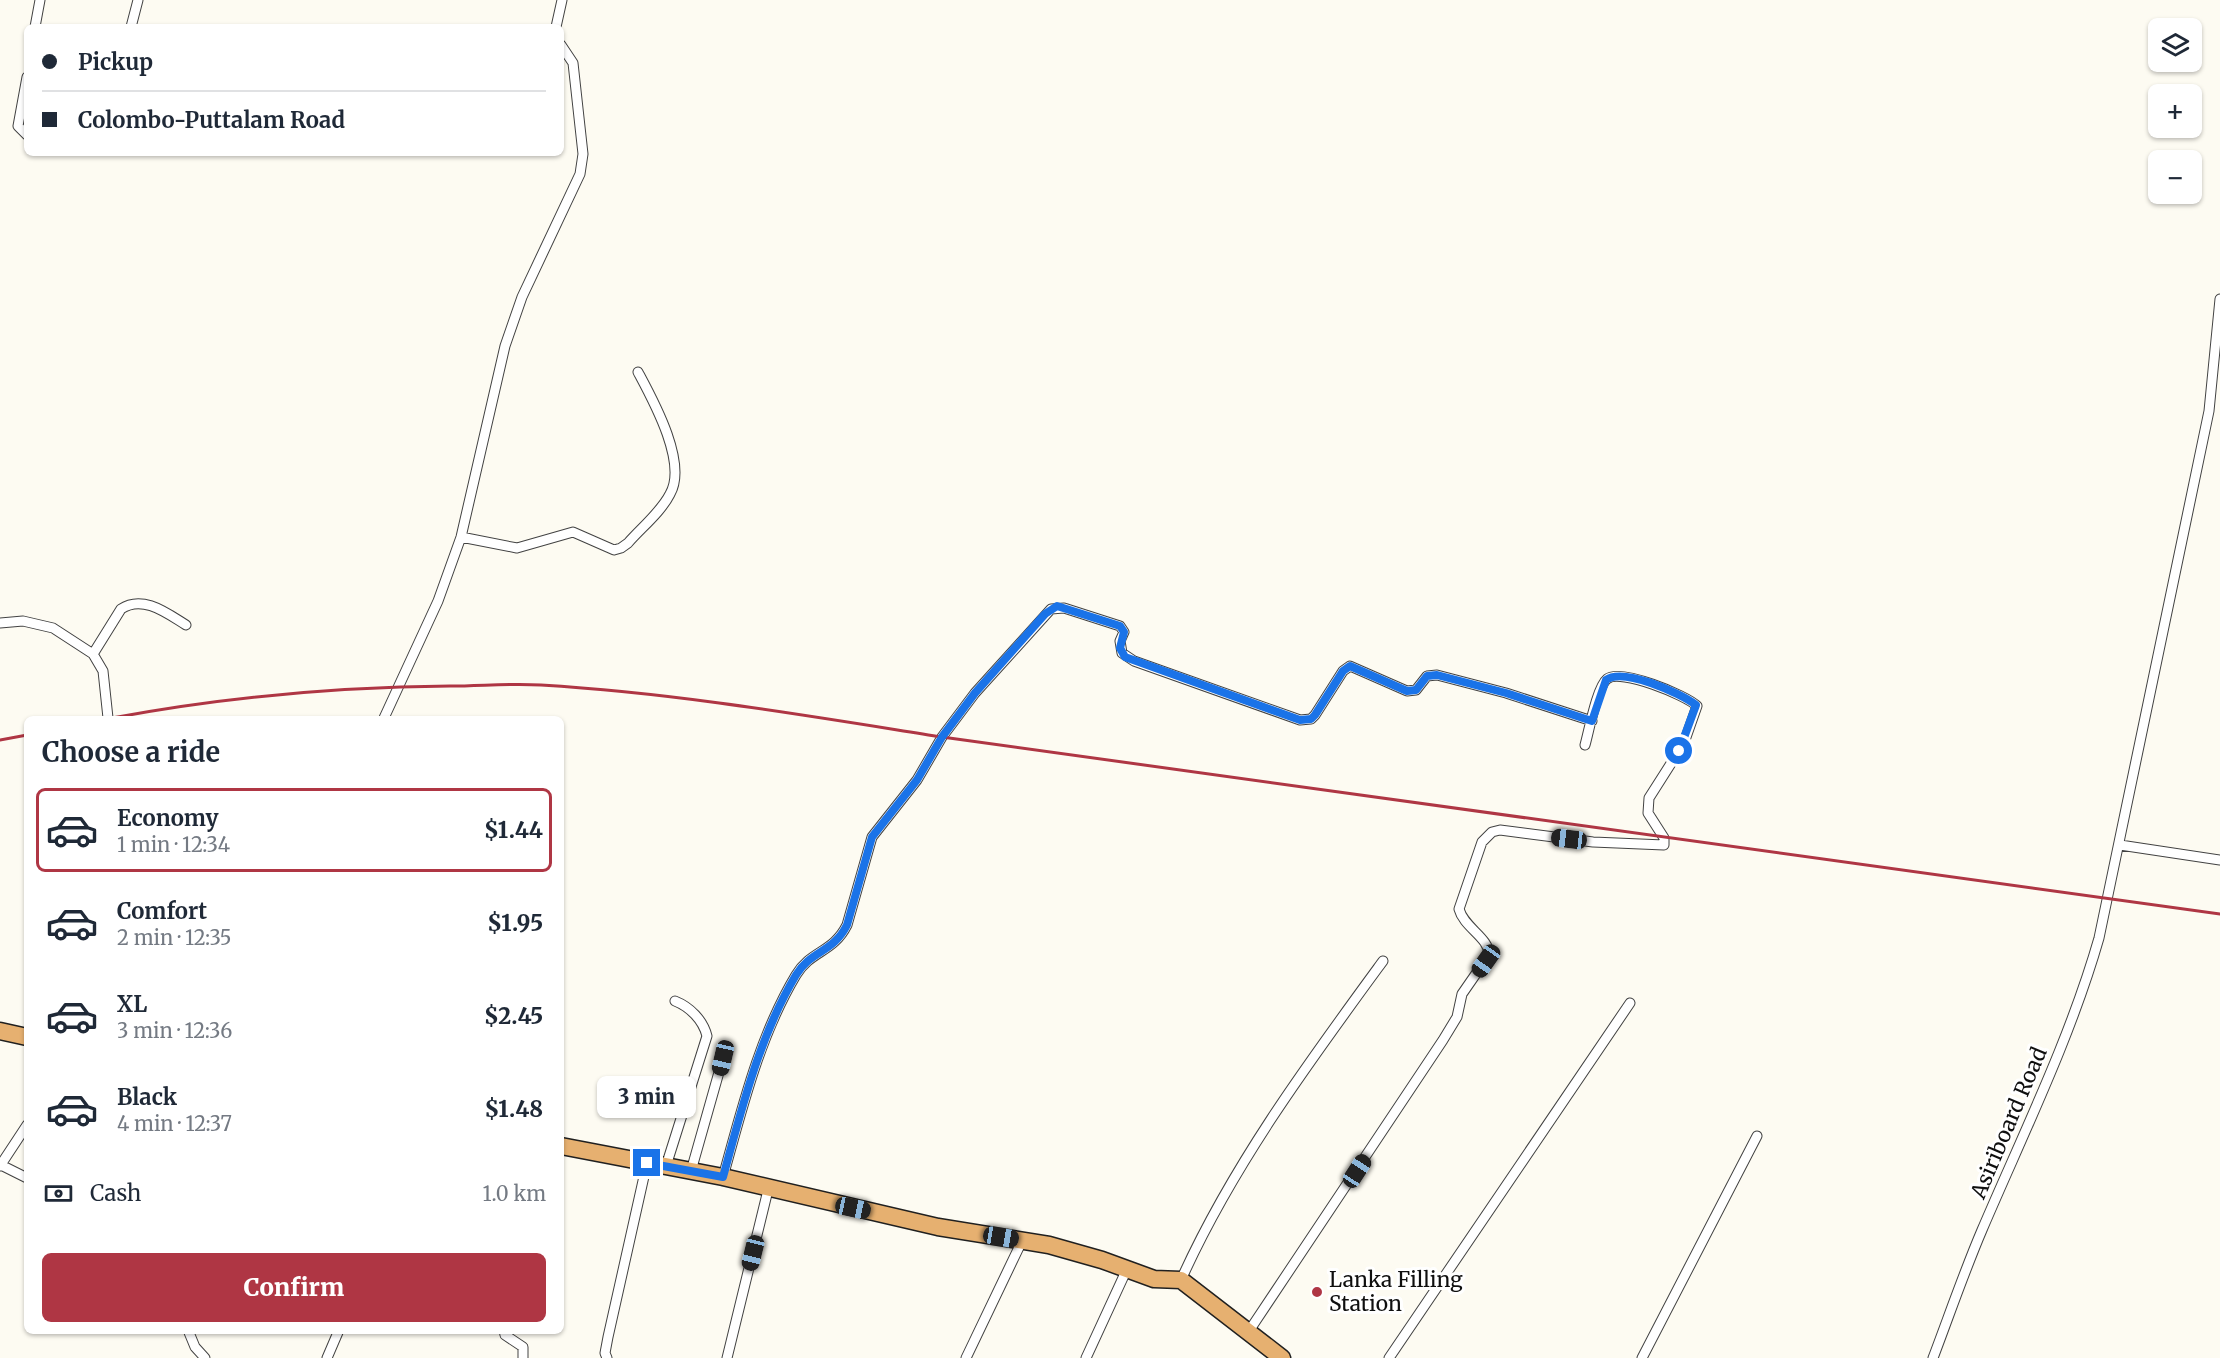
<!DOCTYPE html>
<html lang="en">
<head>
<meta charset="utf-8">
<style>
  :root { --surface:#fff; --page:#f2f2f3; --text:#1f2937; --muted:#747a83; --line:#e0e1e3; --accent:#af3644 }
  body { margin:0; font-family:Merriweather,serif; background:var(--page); color:var(--text); height:100vh; display:flex; flex-direction:column; font-size:22px; white-space:nowrap }
  * { box-sizing:border-box; margin:0 }
  p { font-size:20px; color:var(--muted) }
  .icon { flex:none; width:33px; height:33px; fill:none; stroke:currentColor; stroke-width:2; stroke-linecap:round; stroke-linejoin:round }
  .map { position:relative; flex:1; overflow:hidden }
  .drawer { position:absolute; left:24px; top:716px; width:540px; height:618px; display:flex; flex-direction:column; background:var(--surface); border-radius:9px; box-shadow:0 2px 4px #0004 }
  .drawer>* { flex:none }
  .banner { position:absolute; left:24px; top:24px; width:540px; height:132px; border-radius:9px; box-shadow:0 2px 4px #0004; display:grid; align-content:center; height:132px; padding:0 18px; background:var(--surface) }
  .buttons { position:absolute; left:2148px; top:18px; display:grid; gap:12px }
  .buttons a { display:grid; place-items:center; width:54px; height:54px; border-radius:9px; background:var(--surface); box-shadow:0 2px 4px #0004; font-size:30px }
  .end { position:absolute; width:27px; height:27px; margin:-14px; border:8px solid #1a73e8; background:#fff; box-shadow:0 0 0 3px #fff }
  .from { border-radius:50% }
  .bubble { position:absolute; height:42px; border-radius:9px; background:var(--surface); box-shadow:0 2px 4px #0004; font-size:20px; font-weight:800; line-height:42px; text-align:center }
  .car { position:absolute; width:18px; height:36px; margin:-18px -9px; border-radius:8px; box-shadow:0 0 4px 2px #0007; background:linear-gradient(#222 24%,#8ab4d8 0 40%,#222 0 76%,#8ab4d8 0 86%,#222 0) }
  .banner b { display:flex; align-items:center; gap:21px; height:57px; font-size:22px }
  .banner b+b { border-top:2px solid var(--line) }
  .banner i { width:15px; height:15px; background:var(--text) }
  ul { padding:0; list-style:none }
  li { display:flex; align-items:center; gap:18px; height:84px; margin:0 12px 9px; padding:0 6px; border:3px solid transparent; border-radius:9px }
  li div { flex:1 }
  li b { display:block; font-size:22px }
  li em { font-style:normal; font-weight:800 }
  li.active { border-color:var(--accent) }
  li>.icon { width:54px; height:54px; stroke-width:1.5 }
  h2 { padding:0 18px; font-size:27px; line-height:72px }
  .pay { display:flex; align-items:center; gap:15px; height:66px; padding:0 18px; font-size:22px }
  .pay p { margin-inline-start:auto }
  .action { display:flex; gap:12px; margin-top:auto; padding:12px 18px }
  .action a { flex:1; height:69px; border-radius:9px; background:var(--accent); color:#fff; font-size:24px; font-weight:800; line-height:69px; text-align:center }
  .map>svg:first-child { display:block }
  .lines { fill:none; stroke-linecap:round; stroke-linejoin:round }
  .minor-casing { stroke:#424242; stroke-width:11 }
  .trunk-casing { stroke:#202020; stroke-width:19 }
  .minor { stroke:#fff; stroke-width:9 }
  .trunk { stroke:#e6b070; stroke-width:16 }
  .rail { stroke:#af3644; stroke-width:3 }
  .route { stroke:#1a73e8; stroke-width:8 }
  .poi-dot { fill:#af3644; stroke:#fff; stroke-width:2 }
  .labels { text-anchor:middle; stroke-width:6; stroke-linejoin:round; paint-order:stroke }
  .street-label { font-size:21px; fill:#0f0f0f; stroke:#fff }
  .poi-label { font-size:21px; fill:#0f0f0f; stroke:#fff; text-anchor:start }
</style>
</head>
<body>
<div class="map">
<svg width="2220" height="1358" viewBox="0 0 2220 1358">
  <rect width="100%" height="100%" fill="#fdfbf2"/>
  <g class="lines">
    <defs>
      <path id="minor" d="M 35,27 L 40,0
        M 131,27 L 138,0
        M 556,27 L 562,0
        M 27,77 L 18,126 L 27,135
        M 461,537 L 517,548 L 573,532 L 614,550 L 621,548 L 628,543 C 641,528 661,512 670,494 C 688,463 653,400 638,372
        M 0,623 L 23,621 L 53,628 L 93,654 L 103,671 L 108,718
        M 93,654 L 121,609 C 143,594 168,614 186,625
        M 384,718 L 438,601 L 461,537 L 505,346 L 522,297 L 580,174 L 583,154 L 573,63 L 561,45
        M 2120,845 L 2220,860
        M 1,1165 L 27,1178
        M 0,1166 L 27,1125
        M 666,1166 L 707,1036 C 703,1020 690,1007 675,1001
        M 691,1171 L 723,1058
        M 723,1177 C 742,1109 759,1037 796,975 C 811,950 833,953 847,925 L 872,837 L 917,780 L 942,737 L 975,693 L 1051,609 L 1064,608 L 1120,626 L 1124,632 L 1120,641 L 1122,653 L 1134,661 L 1300,720 L 1311,719 L 1315,715 L 1343,671 L 1350,666 L 1407,691 L 1416,690 L 1427,676 L 1437,675 L 1506,693 L 1592,721
        M 1181,1280 C 1232,1166 1309,1062 1383,961
        M 188,1330 L 195,1347 L 205,1358
        M 504,1330 L 505,1335 L 523,1347 L 523,1358
        M 1249,1331 L 1443,1040 L 1457,1017 L 1462,994 L 1489,955 C 1489,937 1464,928 1459,909 L 1482,842 L 1492,832 L 1500,830 L 1593,842 L 1664,845 L 1664,838 L 1648,813 L 1649,798 L 1684,743 L 1697,706 C 1686,695 1620,668 1607,679 C 1597,687 1589,731 1585,745
        M 327,1358 L 339,1330
        M 607,1358 L 605,1353 L 608,1337 L 647,1163
        M 727,1358 L 768,1190
        M 966,1358 L 1022,1241
        M 1086,1358 L 1127,1269
        M 1389,1358 L 1630,1003
        M 1642,1358 L 1757,1136
        M 1933,1358 C 1949,1316 1964,1272 1982,1230 C 2023,1134 2070,1039 2099,938 L 2209,411 L 2220,299"/>
      <path id="trunk" d="M 0,1031 L 27,1037
        M 561,1146 L 723,1177 L 938,1227 L 1049,1245 L 1102,1260 L 1154,1279 L 1181,1280 L 1282,1358"/>
    </defs>
    <use href="#minor" class="minor-casing"/>
    <use href="#trunk" class="trunk-casing"/>
    <use href="#minor" class="minor"/>
    <use href="#trunk" class="trunk"/>
    <path class="rail" d="M 112,718 C 224,697 336,687 450,686 C 481,686 511,683 541,685 C 676,693 809,716 942,737 L 2220,914
      M 0,740 L 27,735"/>
  </g>
  <g class="lines">
    <path class="route" d="M 647,1163 L 723,1177 C 742,1108 759,1037 796,975 C 811,950 833,953 847,925 L 872,837 L 917,780 L 942,737 L 975,693 L 1045,614 L 1057,606 L 1120,626 L 1124,632 L 1120,648 L 1125,657 L 1300,720 L 1311,719 L 1315,715 L 1343,671 L 1350,666 L 1407,691 L 1416,690 L 1427,676 L 1437,675 L 1506,693 L 1592,721 L 1606,680 C 1623,667 1680,693 1696,705 L 1679,751"/>
  </g>
  <circle class="poi-dot" cx="1317" cy="1292" r="6"/>
  <g class="labels">
    <g class="street-label">
      <text transform="translate(2009 1123) rotate(-67)" y="7">Asiriboard Road</text>
    </g>
    <g class="poi-label">
      <text x="1329" y="1287">Lanka Filling<tspan x="1329" dy="24">Station</tspan></text>
    </g>
  </g>
</svg>
<div class="buttons">
<a><svg class="icon" aria-label="layers" viewBox="0 0 24 24"><path d="M12 4l9 5-9 5-9-5zM3 14l9 5 9-5"/></svg></a>
<a>+</a>
<a>−</a>
</div>
<i class="end from" style="left:1679px;top:751px"></i>
<i class="end" style="left:647px;top:1163px"></i>
<div class="bubble" style="left:597px;top:1076px;width:99px">3 min</div>
<i class="car" style="left:1569px;top:839px;rotate:277deg"></i>
<i class="car" style="left:1486px;top:961px;rotate:215deg"></i>
<i class="car" style="left:723px;top:1058px;rotate:193deg"></i>
<i class="car" style="left:1357px;top:1171px;rotate:33deg"></i>
<i class="car" style="left:853px;top:1208px;rotate:102deg"></i>
<i class="car" style="left:1001px;top:1237px;rotate:99deg"></i>
<i class="car" style="left:753px;top:1253px;rotate:194deg"></i>
<div class="banner">
<b><i class="from"></i>Pickup</b>
<b><i></i>Colombo-Puttalam Road</b>
</div>
<section class="drawer">
<h2>Choose a ride</h2>
<ul>
<li class="active"><svg class="icon" aria-label="car" viewBox="0 0 24 24"><path d="M5 17H2v-5l4-1 3-4h7l3 4 3 1v5h-3M9 17h6M6 11h13"/><circle cx="7" cy="17" r="2"/><circle cx="17" cy="17" r="2"/></svg><div><b>Economy</b><p>1 min · 12:34</p></div><em>$1.44</em></li>
<li><svg class="icon" aria-label="car" viewBox="0 0 24 24"><path d="M5 17H2v-5l4-1 3-4h7l3 4 3 1v5h-3M9 17h6M6 11h13"/><circle cx="7" cy="17" r="2"/><circle cx="17" cy="17" r="2"/></svg><div><b>Comfort</b><p>2 min · 12:35</p></div><em>$1.95</em></li>
<li><svg class="icon" aria-label="car" viewBox="0 0 24 24"><path d="M5 17H2v-5l4-1 3-4h7l3 4 3 1v5h-3M9 17h6M6 11h13"/><circle cx="7" cy="17" r="2"/><circle cx="17" cy="17" r="2"/></svg><div><b>XL</b><p>3 min · 12:36</p></div><em>$2.45</em></li>
<li><svg class="icon" aria-label="car" viewBox="0 0 24 24"><path d="M5 17H2v-5l4-1 3-4h7l3 4 3 1v5h-3M9 17h6M6 11h13"/><circle cx="7" cy="17" r="2"/><circle cx="17" cy="17" r="2"/></svg><div><b>Black</b><p>4 min · 12:37</p></div><em>$1.48</em></li>
</ul>
<div class="pay"><svg class="icon" aria-label="cash" viewBox="0 0 24 24"><path d="M3 7h18v10H3z"/><circle cx="12" cy="12" r="2"/></svg>Cash<p>1.0 km</p></div>
<div class="action"><a>Confirm</a></div>
</section>
</div>
</body>
</html>
